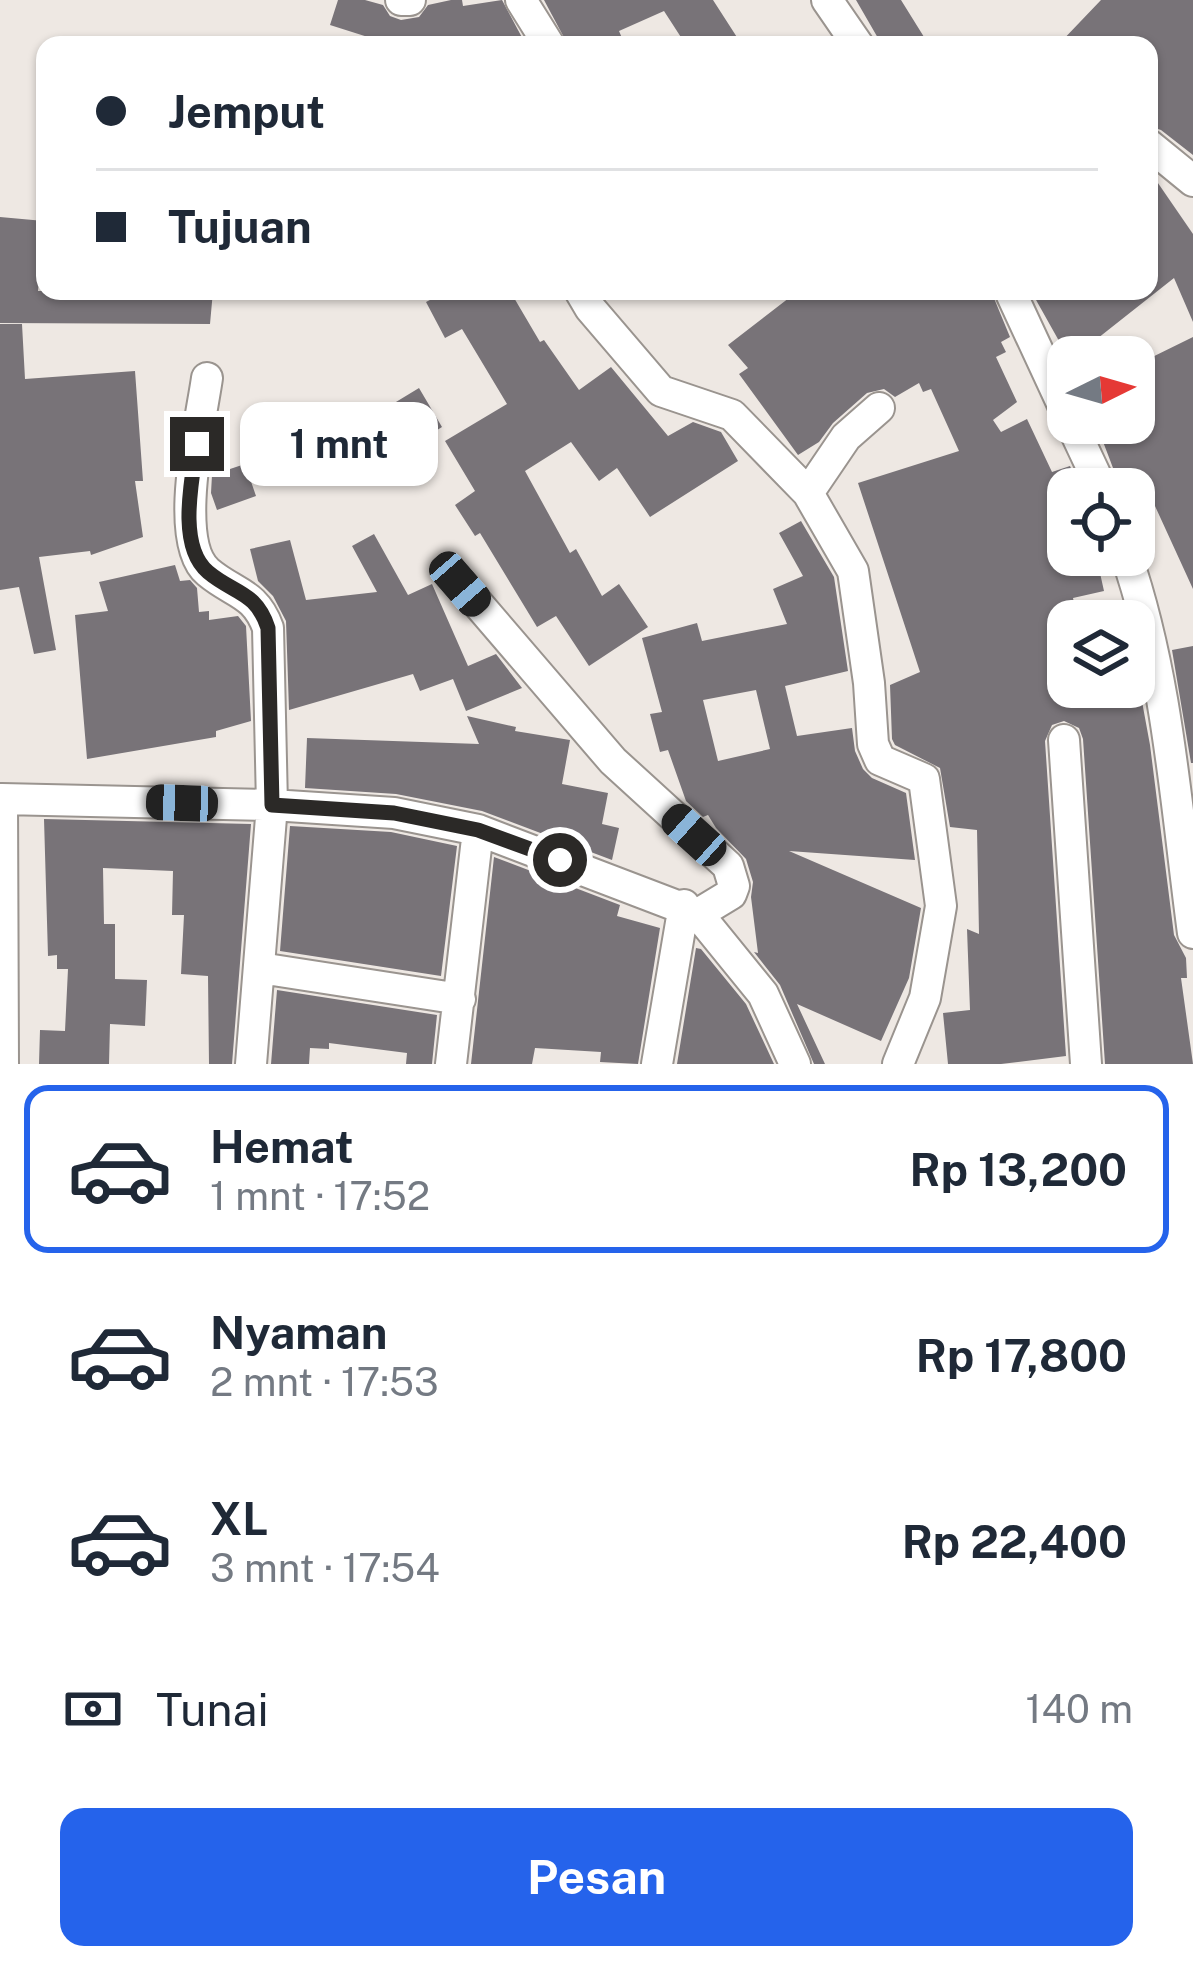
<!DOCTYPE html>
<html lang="id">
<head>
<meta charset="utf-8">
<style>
  :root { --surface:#fff; --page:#f6f6f7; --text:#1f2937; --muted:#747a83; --line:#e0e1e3; --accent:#2563eb }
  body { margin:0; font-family:"Public Sans",sans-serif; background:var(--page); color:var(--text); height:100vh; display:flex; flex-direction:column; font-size:45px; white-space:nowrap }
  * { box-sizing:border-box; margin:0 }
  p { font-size:39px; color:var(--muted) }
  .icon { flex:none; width:66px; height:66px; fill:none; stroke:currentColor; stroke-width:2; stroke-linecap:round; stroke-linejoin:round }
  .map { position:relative; height:1064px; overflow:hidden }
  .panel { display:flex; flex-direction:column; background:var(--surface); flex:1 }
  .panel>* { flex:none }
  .guide { position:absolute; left:36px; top:36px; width:1122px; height:264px; border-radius:24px; box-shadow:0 3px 9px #0004; display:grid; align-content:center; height:264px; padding:0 60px; background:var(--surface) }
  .needle { width:78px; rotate:85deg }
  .buttons { position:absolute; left:1047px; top:336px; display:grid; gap:24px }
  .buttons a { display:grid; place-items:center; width:108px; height:108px; border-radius:24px; background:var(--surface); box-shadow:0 3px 9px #0004; font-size:60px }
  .end { position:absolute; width:54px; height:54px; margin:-27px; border:15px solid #2b2927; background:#fff; box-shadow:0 0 0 6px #fff }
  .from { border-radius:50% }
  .bubble { position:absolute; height:84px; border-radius:24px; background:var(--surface); box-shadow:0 3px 9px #0004; font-size:39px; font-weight:700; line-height:84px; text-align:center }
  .car { position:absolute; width:36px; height:72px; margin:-36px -18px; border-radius:15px; box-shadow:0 0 9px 3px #0007; background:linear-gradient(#222 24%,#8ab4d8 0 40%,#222 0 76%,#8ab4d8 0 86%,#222 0) }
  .guide b { display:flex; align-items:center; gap:42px; height:114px; font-size:45px }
  .guide b+b { border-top:3px solid var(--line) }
  .guide i { width:30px; height:30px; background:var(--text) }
  ul { padding:21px 0 0; list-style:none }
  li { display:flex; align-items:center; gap:36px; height:168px; margin:0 24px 18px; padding:0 36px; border:6px solid transparent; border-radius:24px }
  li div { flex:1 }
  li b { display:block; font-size:45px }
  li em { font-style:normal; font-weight:700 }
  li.current { border-color:var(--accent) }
  li>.icon { width:108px; height:108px; stroke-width:1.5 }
  .pay { display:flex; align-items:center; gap:30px; height:132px; padding:0 60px; font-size:45px }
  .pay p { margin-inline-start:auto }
  .action { display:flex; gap:24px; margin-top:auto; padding:24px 60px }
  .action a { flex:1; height:138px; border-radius:24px; background:var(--accent); color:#fff; font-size:48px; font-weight:700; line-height:138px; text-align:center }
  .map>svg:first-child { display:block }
  .building { fill:#787378; fill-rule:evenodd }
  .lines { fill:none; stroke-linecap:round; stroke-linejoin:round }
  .minor-casing { stroke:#9a948f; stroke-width:34 }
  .minor { stroke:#fff; stroke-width:30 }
  .route { stroke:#2b2927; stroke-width:15 }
</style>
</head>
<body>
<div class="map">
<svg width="1193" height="1064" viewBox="0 0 1193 1064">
  <rect width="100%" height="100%" fill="#eee8e3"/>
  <path class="building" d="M 338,0 L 365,0 L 383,5 L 390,16 L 401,20 L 419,17 L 428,5 L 451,0 L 462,0 L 463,6 L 502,0 L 526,45 L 393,45 L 330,25 Z
    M 544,0 L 713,0 L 742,45 L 686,45 L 664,11 L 619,31 L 625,45 L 568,45 Z
    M 856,0 L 901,0 L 929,45 L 882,45 Z
    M 1101,0 L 1193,0 L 1193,155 L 1161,130 L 1149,126 L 1149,45 L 1058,45 Z
    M 1149,170 L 1193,234 L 1193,322 L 1174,278 L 1074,357 L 1068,357 L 1031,291 L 1149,291 Z
    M 0,217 L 44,221 L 38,291 L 213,291 L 210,324 L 0,323 Z
    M 447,291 L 510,291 L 540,342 L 544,340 L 579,390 L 611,367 L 668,436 L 693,422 L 721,432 L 738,461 L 650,517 L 617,468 L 599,481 L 571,442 L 525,471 L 570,553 L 576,549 L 602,596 L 619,584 L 648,627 L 589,666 L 556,616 L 537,627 L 480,533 L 475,536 L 455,505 L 475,491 L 445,441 L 507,404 L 462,329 L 445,338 L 426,302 Z
    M 798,291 L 991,291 L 1010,337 L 1001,342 L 1006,352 L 996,357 L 1017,402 L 993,420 L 1001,432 L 1027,419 L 1052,472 L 1070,466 L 1080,489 L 1068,489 L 1068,555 L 1096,555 L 1104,591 L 1073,598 L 1078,621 L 1068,621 L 1068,687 L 1134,687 L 1134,658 L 1150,745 L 1174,935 L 1186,958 L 1187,978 L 1181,978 L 1193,1064 L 1105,1064 L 1083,739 L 1079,728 L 1064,721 L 1052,725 L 1045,741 L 1066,1056 L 1001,1064 L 948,1064 L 943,1013 L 970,1010 L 967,929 L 979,934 L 977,830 L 950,827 L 940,768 L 895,745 L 892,739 L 890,685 L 920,672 L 858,483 L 959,451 L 931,389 L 923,392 L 919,383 L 895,397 L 884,389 L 867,393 L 833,423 L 819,442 L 798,455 L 739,374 L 748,368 L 728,345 Z
    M 0,324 L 22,324 L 25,379 L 135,371 L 143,481 L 135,481 L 143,537 L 91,555 L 90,551 L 39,557 L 56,650 L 34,654 L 19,587 L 0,590 Z
    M 1193,337 L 1193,589 L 1155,506 L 1137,514 L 1134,489 L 1121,489 L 1102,439 L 1113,434 L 1108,423 L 1134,423 L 1134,366 Z
    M 419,388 L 442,427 L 387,461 L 363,422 Z
    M 245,464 L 256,496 L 217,510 L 211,493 L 212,475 Z
    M 801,521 L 834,577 L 848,671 L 785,686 L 797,736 L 852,728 L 855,751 L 863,769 L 872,778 L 906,793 L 915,860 L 789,851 L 921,908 L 909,978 L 881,1041 L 797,1004 L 825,1064 L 814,1064 L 780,985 L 754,952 L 758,953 L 751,897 L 753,882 L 746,859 L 716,828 L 708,815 L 703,817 L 686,801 L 668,750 L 660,752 L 650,714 L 662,712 L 642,638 L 697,623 L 702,641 L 787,624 L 773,589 L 803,576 L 779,533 ZM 756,690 L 770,749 L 718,761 L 703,700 Z
    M 374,534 L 408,595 L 432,584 L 468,666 L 496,654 L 522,688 L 466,711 L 453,679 L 420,691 L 413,674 L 289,710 L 286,621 L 273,596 L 258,581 L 250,549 L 290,540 L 306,600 L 377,592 L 352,546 Z
    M 175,565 L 180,581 L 190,580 L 197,588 L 199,612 L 209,611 L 209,620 L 238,616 L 246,626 L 251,721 L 216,731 L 216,737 L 87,759 L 75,615 L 108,611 L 99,582 Z
    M 1193,646 L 1193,763 L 1191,763 L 1172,650 Z
    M 467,716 L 516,727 L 515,731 L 570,740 L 562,784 L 608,793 L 602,824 L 619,828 L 612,860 L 482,811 L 396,794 L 305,788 L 307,738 L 479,744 Z
    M 44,819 L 251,824 L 232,1064 L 209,1064 L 208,976 L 181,974 L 184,915 L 172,915 L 173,871 L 103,868 L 104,924 L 115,924 L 115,979 L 147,980 L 145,1026 L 110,1024 L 109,1064 L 39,1064 L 40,1030 L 65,1031 L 68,969 L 57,969 L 57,955 L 48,956 Z
    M 290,826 L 391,832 L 457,846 L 441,976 L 280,951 Z
    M 494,857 L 620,905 L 617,916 L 660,928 L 638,1064 L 600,1062 L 601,1052 L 535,1048 L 532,1064 L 471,1064 Z
    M 696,948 L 701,949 L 746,1004 L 774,1064 L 677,1064 Z
    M 277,990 L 437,1015 L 432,1064 L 406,1064 L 407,1053 L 329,1043 L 329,1049 L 310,1048 L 309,1064 L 271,1064 Z"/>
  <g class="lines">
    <defs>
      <path id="minor" d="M 401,0 L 410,0
        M 521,0 L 549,45
        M 827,0 L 858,45
        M 1149,145 L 1193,181
        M 580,291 L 590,308 L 661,391 L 732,415 L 808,493 L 853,571 L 869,683 L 873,744 L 880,760 L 924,779 L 941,906 L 925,998 L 898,1064
        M 1010,291 L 1068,416
        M 207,378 C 201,421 172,542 208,572 C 234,594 255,592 268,628 L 272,805 L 251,1064
        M 1071,423 L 1102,489
        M 808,493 L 846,437 L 879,408
        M 1126,555 C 1168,676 1176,807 1193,933
        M 461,584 L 613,761 L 728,866 L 734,886 L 731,894 L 698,914
        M 1064,740 L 1086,1064
        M 478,830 L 698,914 L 763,994 L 795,1064
        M 260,968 L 460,999
        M 3,1064 L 2,799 L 272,805 L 394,813 L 478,830 L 451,1064
        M 657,1064 L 684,905"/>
    </defs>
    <use href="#minor" class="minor-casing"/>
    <use href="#minor" class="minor"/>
  </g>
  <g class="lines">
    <path class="route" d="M 197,444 C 192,479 177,546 208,572 C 234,594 256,591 268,628 L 272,805 L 394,813 L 478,830 L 560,860"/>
  </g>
</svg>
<div class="buttons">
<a><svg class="needle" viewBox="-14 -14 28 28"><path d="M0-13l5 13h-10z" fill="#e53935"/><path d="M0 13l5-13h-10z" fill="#747a83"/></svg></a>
<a><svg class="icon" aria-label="locate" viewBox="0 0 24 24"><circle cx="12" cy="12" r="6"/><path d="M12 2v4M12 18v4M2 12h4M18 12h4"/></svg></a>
<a><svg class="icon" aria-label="layers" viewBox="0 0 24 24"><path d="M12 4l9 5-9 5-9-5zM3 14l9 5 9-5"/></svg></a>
</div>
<i class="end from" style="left:560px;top:860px"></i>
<i class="end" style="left:197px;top:444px"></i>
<div class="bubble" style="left:240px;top:402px;width:198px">1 mnt</div>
<i class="car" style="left:460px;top:584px;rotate:139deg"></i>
<i class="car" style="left:182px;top:803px;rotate:272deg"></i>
<i class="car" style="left:694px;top:835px;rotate:312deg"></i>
<div class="guide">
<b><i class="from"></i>Jemput</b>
<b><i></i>Tujuan</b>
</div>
</div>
<section class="panel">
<ul>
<li class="current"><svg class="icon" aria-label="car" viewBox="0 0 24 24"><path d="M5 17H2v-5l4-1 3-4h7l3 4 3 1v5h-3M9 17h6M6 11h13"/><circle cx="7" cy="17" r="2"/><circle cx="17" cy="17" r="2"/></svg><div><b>Hemat</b><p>1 mnt · 17:52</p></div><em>Rp 13,200</em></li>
<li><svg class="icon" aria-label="car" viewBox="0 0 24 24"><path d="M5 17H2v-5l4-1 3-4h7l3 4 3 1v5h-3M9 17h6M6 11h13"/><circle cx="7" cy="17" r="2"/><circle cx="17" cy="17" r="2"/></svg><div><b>Nyaman</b><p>2 mnt · 17:53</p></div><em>Rp 17,800</em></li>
<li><svg class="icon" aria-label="car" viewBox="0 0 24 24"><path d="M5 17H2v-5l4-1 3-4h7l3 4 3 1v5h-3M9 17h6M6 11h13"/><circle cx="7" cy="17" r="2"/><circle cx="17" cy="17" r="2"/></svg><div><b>XL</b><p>3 mnt · 17:54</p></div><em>Rp 22,400</em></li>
</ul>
<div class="pay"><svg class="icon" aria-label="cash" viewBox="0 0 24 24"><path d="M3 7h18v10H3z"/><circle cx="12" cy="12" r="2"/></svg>Tunai<p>140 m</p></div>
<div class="action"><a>Pesan</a></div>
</section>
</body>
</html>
